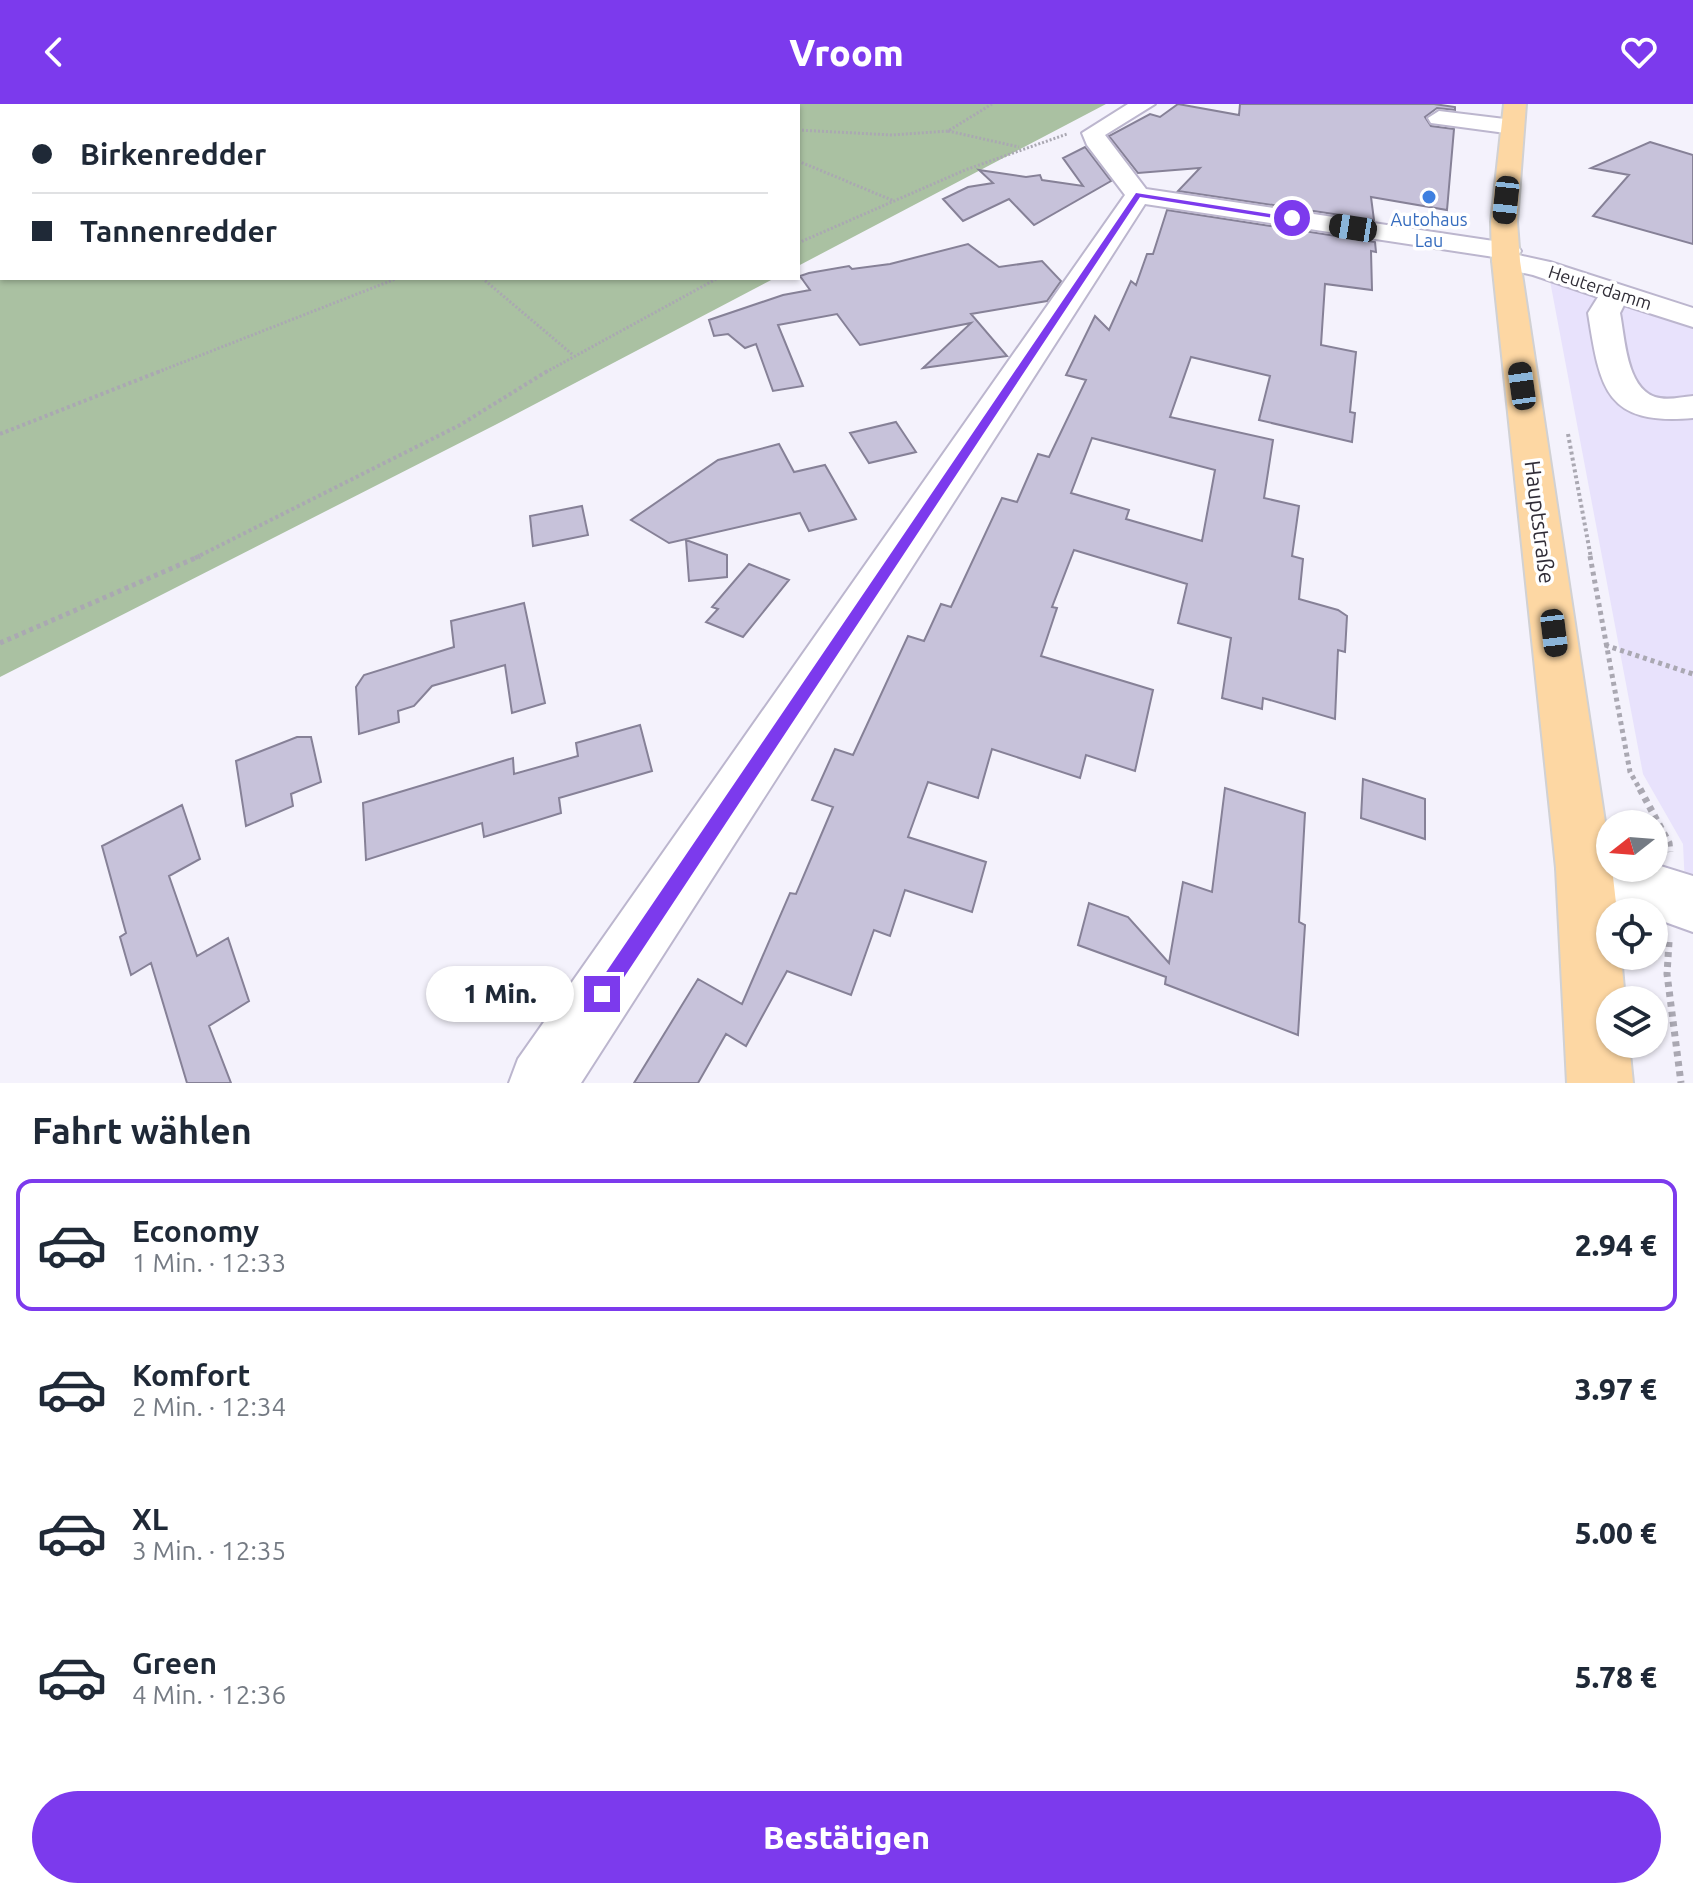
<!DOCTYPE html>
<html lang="de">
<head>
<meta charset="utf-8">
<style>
  :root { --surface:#fff; --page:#f6f6f7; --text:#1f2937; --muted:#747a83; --line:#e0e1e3; --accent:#7c3aed }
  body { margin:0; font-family:Ubuntu,sans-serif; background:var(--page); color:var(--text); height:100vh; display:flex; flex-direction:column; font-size:30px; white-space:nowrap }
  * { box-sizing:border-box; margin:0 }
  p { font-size:26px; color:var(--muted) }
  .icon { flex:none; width:44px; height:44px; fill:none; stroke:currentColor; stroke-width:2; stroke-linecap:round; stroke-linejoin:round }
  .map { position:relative; height:979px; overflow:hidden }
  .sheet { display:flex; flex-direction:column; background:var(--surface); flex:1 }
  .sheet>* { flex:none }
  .guide { position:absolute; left:0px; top:0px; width:800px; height:176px; box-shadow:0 2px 6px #0004; display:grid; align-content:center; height:176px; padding:0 32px; background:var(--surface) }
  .needle { width:52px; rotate:253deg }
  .controls { position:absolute; left:1596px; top:706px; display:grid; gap:16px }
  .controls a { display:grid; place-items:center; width:72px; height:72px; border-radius:50%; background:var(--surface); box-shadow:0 2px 6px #0004; font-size:40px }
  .end { position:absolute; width:36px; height:36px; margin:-18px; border:10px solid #7c3aed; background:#fff; box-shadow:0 0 0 4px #fff }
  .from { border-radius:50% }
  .bubble { position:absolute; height:56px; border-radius:28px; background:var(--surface); box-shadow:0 2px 6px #0004; font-size:26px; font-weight:800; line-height:56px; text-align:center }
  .car { position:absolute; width:24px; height:48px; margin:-24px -12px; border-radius:10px; box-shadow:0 0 6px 2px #0007; background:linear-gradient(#222 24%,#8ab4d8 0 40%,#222 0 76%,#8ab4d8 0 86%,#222 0) }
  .guide b { display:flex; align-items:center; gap:28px; height:76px; font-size:30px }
  .guide b+b { border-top:2px solid var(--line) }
  .guide i { width:20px; height:20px; background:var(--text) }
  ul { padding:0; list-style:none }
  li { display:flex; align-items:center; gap:24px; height:132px; margin:0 16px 12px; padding:0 16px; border:4px solid transparent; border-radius:16px }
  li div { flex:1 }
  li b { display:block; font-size:30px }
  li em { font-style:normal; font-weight:800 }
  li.selected { border-color:var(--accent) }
  li>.icon { width:72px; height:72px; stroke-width:1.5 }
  h2 { padding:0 32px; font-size:36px; line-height:96px }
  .action { display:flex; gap:16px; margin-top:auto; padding:16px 32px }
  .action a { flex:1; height:92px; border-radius:48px; background:var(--accent); color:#fff; font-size:32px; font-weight:800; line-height:92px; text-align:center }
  header { display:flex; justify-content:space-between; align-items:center; height:104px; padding:0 32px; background:var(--accent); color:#fff; font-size:36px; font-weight:800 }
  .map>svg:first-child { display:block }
  .built { fill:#e8e2fc }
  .forest { fill:#aac1a2 }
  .building { fill:#c7c2da; stroke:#868197; stroke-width:2; fill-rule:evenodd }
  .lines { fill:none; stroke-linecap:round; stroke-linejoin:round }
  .minor-casing { stroke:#bcb6ce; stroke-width:4 }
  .major-casing { stroke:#d1d1d3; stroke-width:4 }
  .path-far3 { stroke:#aaa8b2; stroke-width:3; stroke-dasharray:2 2; stroke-linecap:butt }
  .path-far2 { stroke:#aaa8b2; stroke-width:4; stroke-dasharray:3 3; stroke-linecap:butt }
  .path-far1 { stroke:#aaa8b2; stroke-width:5; stroke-dasharray:4 4; stroke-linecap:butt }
  .path { stroke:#aaa8b2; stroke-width:7; stroke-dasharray:5 5; stroke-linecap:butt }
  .minor { fill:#fff; fill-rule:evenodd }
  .major { fill:#fdd7a3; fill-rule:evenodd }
  .route { fill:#7c3aed }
  .shop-dot { fill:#3f7fe0; stroke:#fff; stroke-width:3 }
  .labels { text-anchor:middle; stroke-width:7; stroke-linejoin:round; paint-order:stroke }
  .far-shop-label { font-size:18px; fill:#366cbe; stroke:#fff }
  .far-street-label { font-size:18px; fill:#302d37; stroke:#fff }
  .street-label { font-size:22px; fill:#302d37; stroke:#fff }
</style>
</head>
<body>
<header><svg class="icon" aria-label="back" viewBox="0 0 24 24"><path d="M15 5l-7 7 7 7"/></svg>Vroom<svg class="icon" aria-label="heart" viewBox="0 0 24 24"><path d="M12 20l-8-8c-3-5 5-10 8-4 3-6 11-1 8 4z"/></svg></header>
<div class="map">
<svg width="1693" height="979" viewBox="0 0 1693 979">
  <rect width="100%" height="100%" fill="#f4f2fc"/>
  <path class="built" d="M 1547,161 L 1693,211 L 1693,825 L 1687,823 L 1683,740 L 1643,670 Z"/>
  <path class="forest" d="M 0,0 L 1106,0 L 798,162 L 798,2 L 2,2 L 2,174 L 775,174 L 495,321 L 0,573 Z"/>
  <path class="building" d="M 1178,0 L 1239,11 L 1240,0 L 1434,0 L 1455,3 L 1455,6 L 1437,4 L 1425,13 L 1431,22 L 1454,25 L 1447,106 L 1371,93 L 1374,116 L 1178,87 L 1200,64 L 1138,69 L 1109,32 L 1150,10 L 1160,13 Z
    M 1650,38 L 1693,51 L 1693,140 L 1593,112 L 1629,71 L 1591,64 Z
    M 1085,43 L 1111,77 L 1034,121 L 1009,95 L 963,117 L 943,95 L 968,83 L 993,79 L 979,66 L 1026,73 L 1040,71 L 1042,76 L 1083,82 L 1063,54 Z
    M 1167,106 L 1375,138 L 1376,148 L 1371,147 L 1372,186 L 1325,180 L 1321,241 L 1356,248 L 1350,308 L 1355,309 L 1352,338 L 1259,316 L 1270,272 L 1191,253 L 1170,313 L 1273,336 L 1264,394 L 1299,402 L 1292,452 L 1303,455 L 1299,495 L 1338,506 L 1347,512 L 1345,548 L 1338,546 L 1335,615 L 1263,594 L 1262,605 L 1222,594 L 1231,534 L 1178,519 L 1187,480 L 1074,446 L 1052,503 L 1057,504 L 1041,552 L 1153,586 L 1135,667 L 1086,651 L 1080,674 L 992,645 L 978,694 L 928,678 L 908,733 L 986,758 L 972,808 L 905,786 L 890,832 L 874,826 L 851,891 L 787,867 L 746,942 L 726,930 L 698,979 L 634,979 L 698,875 L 742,900 L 790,789 L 796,790 L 833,703 L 812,696 L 835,645 L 853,651 L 908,532 L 924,537 L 941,500 L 951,503 L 1002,394 L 1017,398 L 1038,350 L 1049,353 L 1086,276 L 1066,271 L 1095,212 L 1109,226 L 1131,177 L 1136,181 L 1147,150 L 1153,150 ZM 1092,334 L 1215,366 L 1202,437 L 1126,415 L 1129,406 L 1071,389 Z
    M 968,140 L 999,163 L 1042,157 L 1061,177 L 1047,197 L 971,210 L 1007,252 L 923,264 L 971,219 L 860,241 L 837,210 L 778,221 L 803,282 L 773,287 L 756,240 L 745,244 L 728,230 L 714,232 L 709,216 L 783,191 L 810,186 L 800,172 L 809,169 L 849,162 L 852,165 L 890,160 Z
    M 896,318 L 916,348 L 869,359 L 850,329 Z
    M 779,340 L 794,368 L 825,361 L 856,415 L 809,427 L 800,409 L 669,439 L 631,416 L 718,356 Z
    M 582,402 L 588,431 L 533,442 L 530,412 Z
    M 686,436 L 727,451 L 727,473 L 689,477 Z
    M 749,460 L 789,476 L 743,533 L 706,518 L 718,505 L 712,503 Z
    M 524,499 L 545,599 L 512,609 L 505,561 L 432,582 L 414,602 L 398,607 L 399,618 L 359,630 L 356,583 L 364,571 L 454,543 L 451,517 Z
    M 640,621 L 652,667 L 559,694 L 561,709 L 484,733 L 482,719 L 366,756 L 363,699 L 513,654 L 514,670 L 578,652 L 576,639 Z
    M 297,633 L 311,633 L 321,678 L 291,690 L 293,702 L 246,722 L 236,657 Z
    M 1363,675 L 1425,695 L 1425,735 L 1361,714 Z
    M 1225,684 L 1305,709 L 1299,818 L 1305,821 L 1298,931 L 1165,880 L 1166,873 L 1078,841 L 1089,799 L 1128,813 L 1169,859 L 1183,778 L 1212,788 Z
    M 182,701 L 200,755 L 169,772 L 197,852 L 228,834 L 249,897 L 209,922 L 231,979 L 187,979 L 151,859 L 131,871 L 120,833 L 126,829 L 102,742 Z"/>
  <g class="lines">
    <defs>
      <path id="minor" d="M 1128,0 L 1155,0 L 1105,31 L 1146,85 L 1507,139 L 1517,141 L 1521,147 L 1518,151 L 1550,158 L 1693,204 L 1693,223 L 1624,201 L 1620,209 C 1625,234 1626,283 1655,293 C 1667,297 1681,293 1693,292 L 1693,314 C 1605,322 1600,284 1588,209 L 1598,193 L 1533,171 L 1496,163 L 1492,157 L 1494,153 L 1145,100 L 581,979 L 509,979 L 518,955 L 1125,91 L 1087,41 L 1082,29 Z
        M 1439,7 L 1513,16 L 1521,18 L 1524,23 L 1521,28 L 1513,30 L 1431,19 L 1428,14 Z
        M 1584,738 L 1610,746 L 1610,764 L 1654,764 L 1654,760 L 1693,772 L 1693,828 L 1654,814 L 1654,808 L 1636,808 L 1564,783 L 1556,764 L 1564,745 Z"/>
      <path id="major" d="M 1504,0 L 1526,0 L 1517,118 L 1520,157 L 1612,764 L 1617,808 L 1610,808 L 1610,852 L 1621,852 L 1625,896 L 1610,896 L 1610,940 L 1629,940 L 1633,979 L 1567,979 L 1556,764 L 1492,157 L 1491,118 Z"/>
    </defs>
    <use href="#minor" class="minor-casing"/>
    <use href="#major" class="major-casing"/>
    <path class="path-far3" d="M 700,0 L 704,2
      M 798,26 L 892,31 L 948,27 L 992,0
      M 948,27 L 1019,43
      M 798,57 L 894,97
      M 798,139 L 965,66 L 1067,30
      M 482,174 L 573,251
      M 158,268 L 398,174
      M 546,268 L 718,174"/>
    <path class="path-far2" d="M 0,330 L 163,266
      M 1568,330 L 1591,454
      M 195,454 L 460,321 L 549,266"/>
    <path class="path-far1" d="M 1590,452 L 1630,668 L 1641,687
      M 0,539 L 200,452
      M 1605,541 L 1693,570"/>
    <path class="path" d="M 1640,685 L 1669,739 L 1670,748
      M 1669,838 L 1667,870 L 1681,979"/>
    <use href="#minor" class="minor"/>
    <use href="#major" class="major"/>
  </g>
  <path class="route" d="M 1136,89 L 1296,114 L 1292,117 L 1140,93 L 609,896 L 602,899 L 596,896 L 593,890 L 596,883 Z"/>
  <circle class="shop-dot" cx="1429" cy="93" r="8"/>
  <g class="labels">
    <g class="far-shop-label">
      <text x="1429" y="122">Autohaus<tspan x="1429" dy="21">Lau</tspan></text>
    </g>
    <g class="far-street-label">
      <text transform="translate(1600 184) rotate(18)" y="6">Heuterdamm</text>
    </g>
    <g class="street-label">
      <text transform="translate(1540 418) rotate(83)" y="8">Hauptstraße</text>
    </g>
  </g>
</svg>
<div class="controls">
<a><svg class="needle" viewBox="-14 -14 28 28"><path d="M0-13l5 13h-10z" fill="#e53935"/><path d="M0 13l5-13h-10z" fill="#747a83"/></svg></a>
<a><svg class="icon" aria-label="locate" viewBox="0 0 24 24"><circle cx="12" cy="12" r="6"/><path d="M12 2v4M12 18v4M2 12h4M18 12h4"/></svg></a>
<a><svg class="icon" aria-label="layers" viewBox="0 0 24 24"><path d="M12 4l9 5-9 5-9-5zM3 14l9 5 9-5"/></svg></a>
</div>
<i class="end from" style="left:1292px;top:114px"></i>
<i class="end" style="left:602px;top:890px"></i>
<div class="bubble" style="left:426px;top:862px;width:148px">1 Min.</div>
<i class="car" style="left:1506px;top:96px;rotate:186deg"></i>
<i class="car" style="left:1353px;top:124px;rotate:279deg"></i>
<i class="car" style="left:1522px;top:282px;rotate:352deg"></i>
<i class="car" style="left:1554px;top:529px;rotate:173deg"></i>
<div class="guide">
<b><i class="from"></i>Birkenredder</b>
<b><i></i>Tannenredder</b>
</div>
</div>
<section class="sheet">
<h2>Fahrt wählen</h2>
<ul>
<li class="selected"><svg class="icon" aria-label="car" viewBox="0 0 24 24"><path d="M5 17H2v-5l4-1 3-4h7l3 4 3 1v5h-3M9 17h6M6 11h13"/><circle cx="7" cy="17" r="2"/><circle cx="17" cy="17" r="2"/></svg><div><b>Economy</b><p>1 Min. · 12:33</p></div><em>2.94 €</em></li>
<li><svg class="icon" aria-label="car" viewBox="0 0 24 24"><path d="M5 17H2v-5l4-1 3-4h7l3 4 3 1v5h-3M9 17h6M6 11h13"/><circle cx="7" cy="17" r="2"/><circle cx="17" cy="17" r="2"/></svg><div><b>Komfort</b><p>2 Min. · 12:34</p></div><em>3.97 €</em></li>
<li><svg class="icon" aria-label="car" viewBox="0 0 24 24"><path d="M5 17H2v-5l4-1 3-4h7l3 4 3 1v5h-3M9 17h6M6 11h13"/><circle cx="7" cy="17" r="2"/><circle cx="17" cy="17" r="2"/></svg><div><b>XL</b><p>3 Min. · 12:35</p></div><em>5.00 €</em></li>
<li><svg class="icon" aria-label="car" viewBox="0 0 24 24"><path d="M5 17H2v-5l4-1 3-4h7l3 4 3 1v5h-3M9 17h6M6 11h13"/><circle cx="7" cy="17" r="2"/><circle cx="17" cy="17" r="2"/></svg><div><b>Green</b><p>4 Min. · 12:36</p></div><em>5.78 €</em></li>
</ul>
<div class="action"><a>Bestätigen</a></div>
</section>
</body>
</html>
